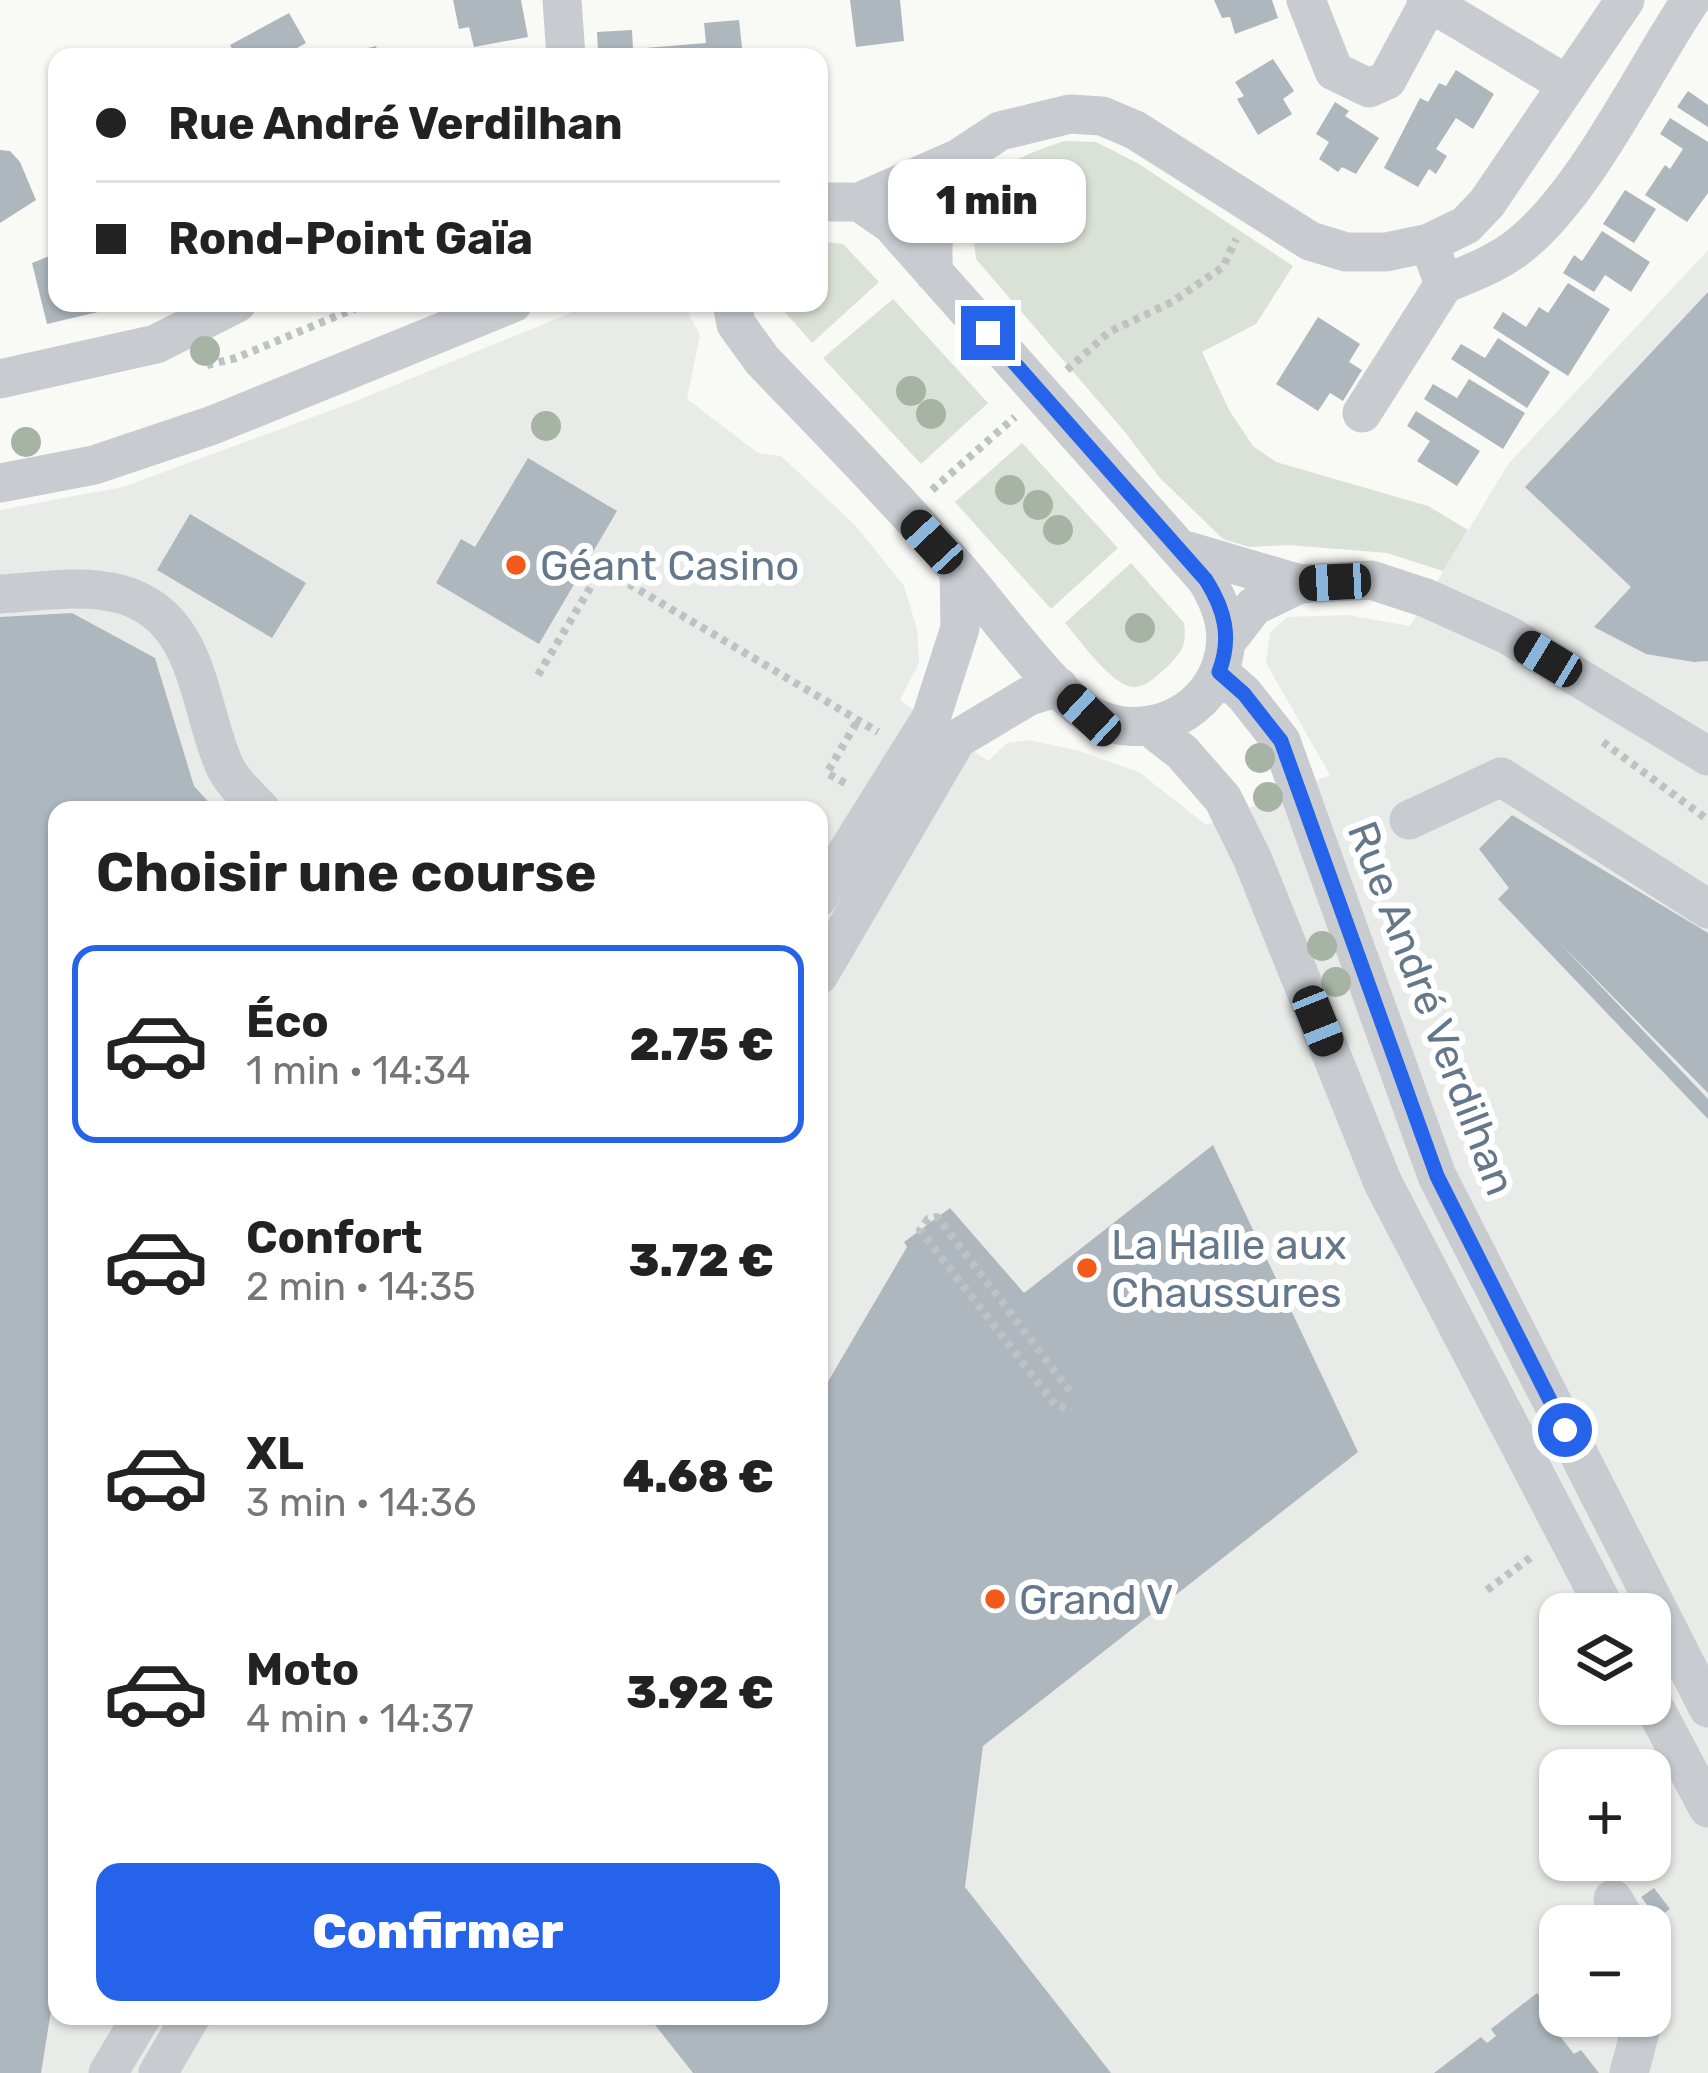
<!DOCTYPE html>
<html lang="fr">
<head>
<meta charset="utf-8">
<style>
  :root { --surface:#fff; --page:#f2f2f2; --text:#222; --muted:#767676; --line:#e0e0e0; --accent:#2563eb }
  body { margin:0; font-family:Rubik,sans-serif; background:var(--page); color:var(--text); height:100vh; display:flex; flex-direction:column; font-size:45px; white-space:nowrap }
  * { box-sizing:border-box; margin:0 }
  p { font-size:39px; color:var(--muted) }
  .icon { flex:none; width:66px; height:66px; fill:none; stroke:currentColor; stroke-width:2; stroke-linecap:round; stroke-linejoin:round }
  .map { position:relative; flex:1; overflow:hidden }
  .sheet { position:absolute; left:48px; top:801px; width:780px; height:1224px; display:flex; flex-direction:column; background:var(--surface); border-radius:24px; box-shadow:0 3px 9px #0004 }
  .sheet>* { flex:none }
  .guide { position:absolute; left:48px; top:48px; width:780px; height:264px; border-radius:24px; box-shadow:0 3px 9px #0004; display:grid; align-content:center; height:264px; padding:0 48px; background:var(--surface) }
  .controls { position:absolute; left:1539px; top:1593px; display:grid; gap:24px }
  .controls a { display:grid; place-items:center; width:132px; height:132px; border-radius:24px; background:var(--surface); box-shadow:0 3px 9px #0004; font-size:60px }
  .end { position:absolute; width:54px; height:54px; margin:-27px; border:15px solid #2563eb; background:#fff; box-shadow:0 0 0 6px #fff }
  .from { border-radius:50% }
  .bubble { position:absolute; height:84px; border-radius:24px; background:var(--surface); box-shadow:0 3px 9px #0004; font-size:39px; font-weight:800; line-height:84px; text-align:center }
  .car { position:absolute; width:36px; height:72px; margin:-36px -18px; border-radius:15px; box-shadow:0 0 9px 3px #0007; background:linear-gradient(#222 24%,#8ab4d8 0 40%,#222 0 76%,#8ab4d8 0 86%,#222 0) }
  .guide b { display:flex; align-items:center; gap:42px; height:114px; font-size:45px }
  .guide b+b { border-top:3px solid var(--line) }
  .guide i { width:30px; height:30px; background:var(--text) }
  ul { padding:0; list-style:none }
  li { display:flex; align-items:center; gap:36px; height:198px; margin:0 24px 18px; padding:0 24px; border:6px solid transparent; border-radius:24px }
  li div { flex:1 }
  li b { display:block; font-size:45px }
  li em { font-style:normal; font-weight:800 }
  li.active { border-color:var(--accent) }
  li>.icon { width:108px; height:108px; stroke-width:1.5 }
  h2 { padding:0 48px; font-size:54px; line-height:144px }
  .action { display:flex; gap:24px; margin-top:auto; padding:24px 48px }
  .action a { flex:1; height:138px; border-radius:24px; background:var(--accent); color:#fff; font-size:48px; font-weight:800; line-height:138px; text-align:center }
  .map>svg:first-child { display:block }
  .built { fill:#e9ebe9; fill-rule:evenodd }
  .green { fill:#dae1d6 }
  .building { fill:#aeb7be }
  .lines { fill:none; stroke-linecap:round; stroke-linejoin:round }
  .path { stroke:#bfc2c4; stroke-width:8; stroke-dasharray:6 6; stroke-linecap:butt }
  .minor { stroke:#c8ccd0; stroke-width:39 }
  .tree { fill:#a7b3a4 }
  .route { stroke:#2563eb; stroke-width:15 }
  .poi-dot { fill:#f3591b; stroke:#fff; stroke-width:4.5 }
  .labels { text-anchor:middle; stroke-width:12; stroke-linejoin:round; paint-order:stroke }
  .poi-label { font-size:42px; fill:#65778a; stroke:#fff; text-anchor:start }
  .street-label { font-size:42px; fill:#65778a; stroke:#fff }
</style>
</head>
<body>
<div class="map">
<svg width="1708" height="2073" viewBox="0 0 1708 2073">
  <rect width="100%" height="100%" fill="#f9f9f6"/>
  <path class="built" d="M 1708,250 L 1708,2073 L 0,2073 L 0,510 L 123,487 L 351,403 L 595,303 L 683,303 L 700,335 L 687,399 L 758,453 L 781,456 L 855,525 L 904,586 L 917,629 L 919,663 L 900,700 L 988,761 L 1007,743 L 1030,740 L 1079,751 L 1139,772 L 1206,825 L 1330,775 L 1266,663 L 1270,633 L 1287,617 L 1347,615 L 1410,626 L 1509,463 ZM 57,810 L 819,810 L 819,2016 L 57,2016 ZM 1560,1614 L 1650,1614 L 1650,1704 L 1560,1704 ZM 1560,1770 L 1650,1770 L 1650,1860 L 1560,1860 ZM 1560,1926 L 1650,1926 L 1650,2016 L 1560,2016 Z"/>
  <path class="green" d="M 1064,141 L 1096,142 L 1139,164 L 1293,266 L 1256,324 L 1202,352 L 1229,410 L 1253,446 L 1276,462 L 1428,506 L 1468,530 L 1443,571 L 1387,553 L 1289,545 L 1249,547 L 1223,539 L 1160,478 L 1125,432 L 976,259 C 966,181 996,164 1064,141 Z
    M 827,242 L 843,244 L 879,282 L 812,343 L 777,303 L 819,303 L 819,243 Z
    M 893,299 L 988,403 L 921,464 L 823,358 Z
    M 1022,443 L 1118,548 L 1051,609 L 955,502 Z
    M 1131,563 L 1184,623 C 1187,644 1182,652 1168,666 C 1158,674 1149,686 1135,687 C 1114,689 1079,639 1065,623 Z"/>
  <path class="building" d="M 453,0 L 521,0 L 528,37 L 474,47 L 469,27 L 459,29 Z
    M 850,0 L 900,0 L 904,41 L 856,47 Z
    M 1214,0 L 1272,0 L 1278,18 L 1235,34 L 1230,17 L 1222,18 Z
    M 289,13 L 306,43 L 281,57 L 237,57 L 230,45 Z
    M 739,20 L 743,57 L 592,57 L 592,52 L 598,51 L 597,32 L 632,30 L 633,49 L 706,43 L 704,23 Z
    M 376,46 L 379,57 L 341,57 L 341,55 Z
    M 1273,59 L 1294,91 L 1283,99 L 1292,114 L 1258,135 L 1237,99 L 1244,96 L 1235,82 Z
    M 1456,70 L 1494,94 L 1473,129 L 1456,118 L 1436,149 L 1447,156 L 1436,174 L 1429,169 L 1418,187 L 1384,168 L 1420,98 L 1428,102 L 1439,83 L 1446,86 Z
    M 1688,91 L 1708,105 L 1708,127 L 1677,107 Z
    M 1335,102 L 1349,111 L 1345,116 L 1379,138 L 1356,174 L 1342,167 L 1338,172 L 1319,159 L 1329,142 L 1316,134 Z
    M 1670,118 L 1708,142 L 1708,193 L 1687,222 L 1645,195 L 1665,165 L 1670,169 L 1683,149 L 1660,134 Z
    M 0,150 L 10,151 L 20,162 L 36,200 L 0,223 Z
    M 1625,190 L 1656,209 L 1634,243 L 1603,224 Z
    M 1602,231 L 1650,262 L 1631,292 L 1605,275 L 1594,292 L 1563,273 L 1574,255 L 1582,261 Z
    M 57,253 L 57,303 L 95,303 L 98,312 L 47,324 L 32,263 Z
    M 1568,283 L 1610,309 L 1568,376 L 1493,328 L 1503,312 L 1526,327 L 1539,307 L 1548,313 Z
    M 1708,292 L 1708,661 L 1694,662 L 1646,654 L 1594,627 L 1631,587 L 1525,487 Z
    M 1318,317 L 1360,344 L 1349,362 L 1362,370 L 1343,401 L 1330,393 L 1318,411 L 1276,384 Z
    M 1498,338 L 1550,372 L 1527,408 L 1451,359 L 1461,344 L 1485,358 Z
    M 1469,379 L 1525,413 L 1503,449 L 1424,399 L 1433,384 L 1457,398 Z
    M 1416,411 L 1480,451 L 1457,486 L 1417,461 L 1430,441 L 1407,426 Z
    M 528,458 L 617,511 L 539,644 L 436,583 L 461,539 L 475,547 Z
    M 190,514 L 306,583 L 272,638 L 157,570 Z
    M 72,613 L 155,658 L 194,786 L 216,810 L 57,810 L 57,1974 L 41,2073 L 0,2073 L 0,617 Z
    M 1512,815 L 1708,933 L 1708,1093 L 1556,939 L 1708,1099 L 1708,1119 L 1498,899 L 1509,888 L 1479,849 Z
    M 1213,1145 L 1358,1452 L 983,1746 L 965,1887 L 1111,2073 L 693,2073 L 648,2016 L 819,2016 L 819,1397 L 907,1247 L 904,1242 L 950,1208 L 1024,1293 Z
    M 1654,1888 L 1670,1909 L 1657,1918 L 1641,1897 Z
    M 1537,1993 L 1565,2029 L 1559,2035 L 1574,2054 L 1581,2050 L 1599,2073 L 1434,2073 L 1481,2037 L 1487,2043 L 1496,2036 L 1491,2029 Z"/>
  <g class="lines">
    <path class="path" d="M 207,365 L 236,358 L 368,303
      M 1067,370 L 1109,332 L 1172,302 L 1223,267 L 1236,239
      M 932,490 L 1015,417
      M 538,675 L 602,568 L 878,732
      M 1603,742 L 1708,820
      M 845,783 L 827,773 L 858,720
      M 1070,1391 L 937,1217 L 928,1219 L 920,1230 L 1056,1406 L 1072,1409
      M 1487,1590 L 1534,1555"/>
    <path class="minor" d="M 562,0 L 566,57
      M 1306,0 L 1334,71 L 1369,88 L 1387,80 L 1429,2
      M 1426,0 L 1566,84
      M 859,202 L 959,158 L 1000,131 L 1070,114 L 1102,116 L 1135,130 L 1310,241 L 1346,252 L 1386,252 L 1429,243 L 1466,225 L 1487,203 L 1625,0
      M 934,273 C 929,229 941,198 959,158
      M 1444,284 C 1469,274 1498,263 1519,246 C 1585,194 1642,73 1691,0
      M 732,303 L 736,324 L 762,360 C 830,431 899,501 963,575 C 993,610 1057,698 1094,717 C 1142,741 1203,718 1221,666 C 1232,634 1223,607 1206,579 L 891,224 L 859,202 L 819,202
      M 0,379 L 156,344 L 237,303
      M 1362,413 L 1444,284 L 1435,260
      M 0,483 L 94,465 L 213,425 L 513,303
      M 1181,549 L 1300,584 L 1371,580 L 1426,598 L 1508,635 L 1708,756
      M 0,594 C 38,592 82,584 120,594 C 201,616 197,705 225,767 C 233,783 249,797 261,810
      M 1226,642 L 1254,606 L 1300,584
      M 1219,672 L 1244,694 L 1281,741 L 1437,1176 L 1708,1708
      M 1150,727 L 1182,752 L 1223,799 L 1253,860 L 1383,1183 L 1608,1614
      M 1409,820 L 1501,777 L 1708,909
      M 819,897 L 931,718 L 960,628 L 959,570
      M 819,975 L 957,739 L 1029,696 L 1059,687
      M 1650,1699 L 1708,1808
      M 1613,1899 L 1629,1926
      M 1650,1961 L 1650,1976
      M 108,2073 L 142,2016
      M 158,2073 L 191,2016
      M 1629,2073 L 1644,2016"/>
  </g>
  <g class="tree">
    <circle cx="205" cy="351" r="15"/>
    <circle cx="911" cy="391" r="15"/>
    <circle cx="931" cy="414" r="15"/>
    <circle cx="546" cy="426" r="15"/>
    <circle cx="26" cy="442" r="15"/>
    <circle cx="1010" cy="490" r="15"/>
    <circle cx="1038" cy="505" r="15"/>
    <circle cx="1058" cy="530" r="15"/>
    <circle cx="1140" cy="628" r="15"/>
    <circle cx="1260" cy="758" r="15"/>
    <circle cx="1268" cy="797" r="15"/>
    <circle cx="1322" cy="946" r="15"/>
    <circle cx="1336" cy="982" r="15"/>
  </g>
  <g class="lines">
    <path class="route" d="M 988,333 L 1206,580 C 1225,610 1232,638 1219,672 L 1244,694 L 1281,741 L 1437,1176 L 1565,1430"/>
  </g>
  <g class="poi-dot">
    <circle cx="516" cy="565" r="12"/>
    <circle cx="1087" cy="1268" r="12"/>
    <circle cx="995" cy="1599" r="12"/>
  </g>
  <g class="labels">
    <g class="poi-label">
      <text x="540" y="580">Géant Casino</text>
      <text x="1111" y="1259">La Halle aux<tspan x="1111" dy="48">Chaussures</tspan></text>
      <text x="1019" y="1614">Grand V</text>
    </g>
    <g class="street-label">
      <text transform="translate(1432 1008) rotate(69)" y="15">Rue André Verdilhan</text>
    </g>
  </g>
</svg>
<div class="controls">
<a><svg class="icon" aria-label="layers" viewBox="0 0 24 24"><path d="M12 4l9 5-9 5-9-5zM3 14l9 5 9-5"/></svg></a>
<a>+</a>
<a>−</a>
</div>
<i class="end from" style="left:1565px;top:1430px"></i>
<i class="end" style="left:988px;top:333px"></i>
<div class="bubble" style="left:888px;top:159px;width:198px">1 min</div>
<i class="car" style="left:932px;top:542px;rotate:317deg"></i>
<i class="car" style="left:1335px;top:582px;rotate:267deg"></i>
<i class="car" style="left:1548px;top:659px;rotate:301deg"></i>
<i class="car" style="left:1089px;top:715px;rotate:313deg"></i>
<i class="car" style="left:1318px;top:1021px;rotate:158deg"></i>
<div class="guide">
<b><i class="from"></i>Rue André Verdilhan</b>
<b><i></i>Rond-Point Gaïa</b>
</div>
<section class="sheet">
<h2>Choisir une course</h2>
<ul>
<li class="active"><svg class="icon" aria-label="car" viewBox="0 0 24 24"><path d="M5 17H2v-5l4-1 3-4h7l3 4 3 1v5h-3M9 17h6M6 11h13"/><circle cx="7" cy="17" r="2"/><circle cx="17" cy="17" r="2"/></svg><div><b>Éco</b><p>1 min · 14:34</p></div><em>2.75 €</em></li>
<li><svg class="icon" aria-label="car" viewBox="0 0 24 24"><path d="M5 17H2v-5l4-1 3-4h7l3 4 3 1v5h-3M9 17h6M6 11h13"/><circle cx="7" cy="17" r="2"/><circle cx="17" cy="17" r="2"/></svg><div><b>Confort</b><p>2 min · 14:35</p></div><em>3.72 €</em></li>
<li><svg class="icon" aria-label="car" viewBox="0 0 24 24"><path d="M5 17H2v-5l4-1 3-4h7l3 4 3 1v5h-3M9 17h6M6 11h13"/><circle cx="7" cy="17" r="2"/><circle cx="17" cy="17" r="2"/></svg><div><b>XL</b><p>3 min · 14:36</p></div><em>4.68 €</em></li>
<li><svg class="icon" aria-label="car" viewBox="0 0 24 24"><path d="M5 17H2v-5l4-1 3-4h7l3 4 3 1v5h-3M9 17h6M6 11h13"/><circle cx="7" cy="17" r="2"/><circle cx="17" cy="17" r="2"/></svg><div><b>Moto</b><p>4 min · 14:37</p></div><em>3.92 €</em></li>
</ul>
<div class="action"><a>Confirmer</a></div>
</section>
</div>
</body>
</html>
